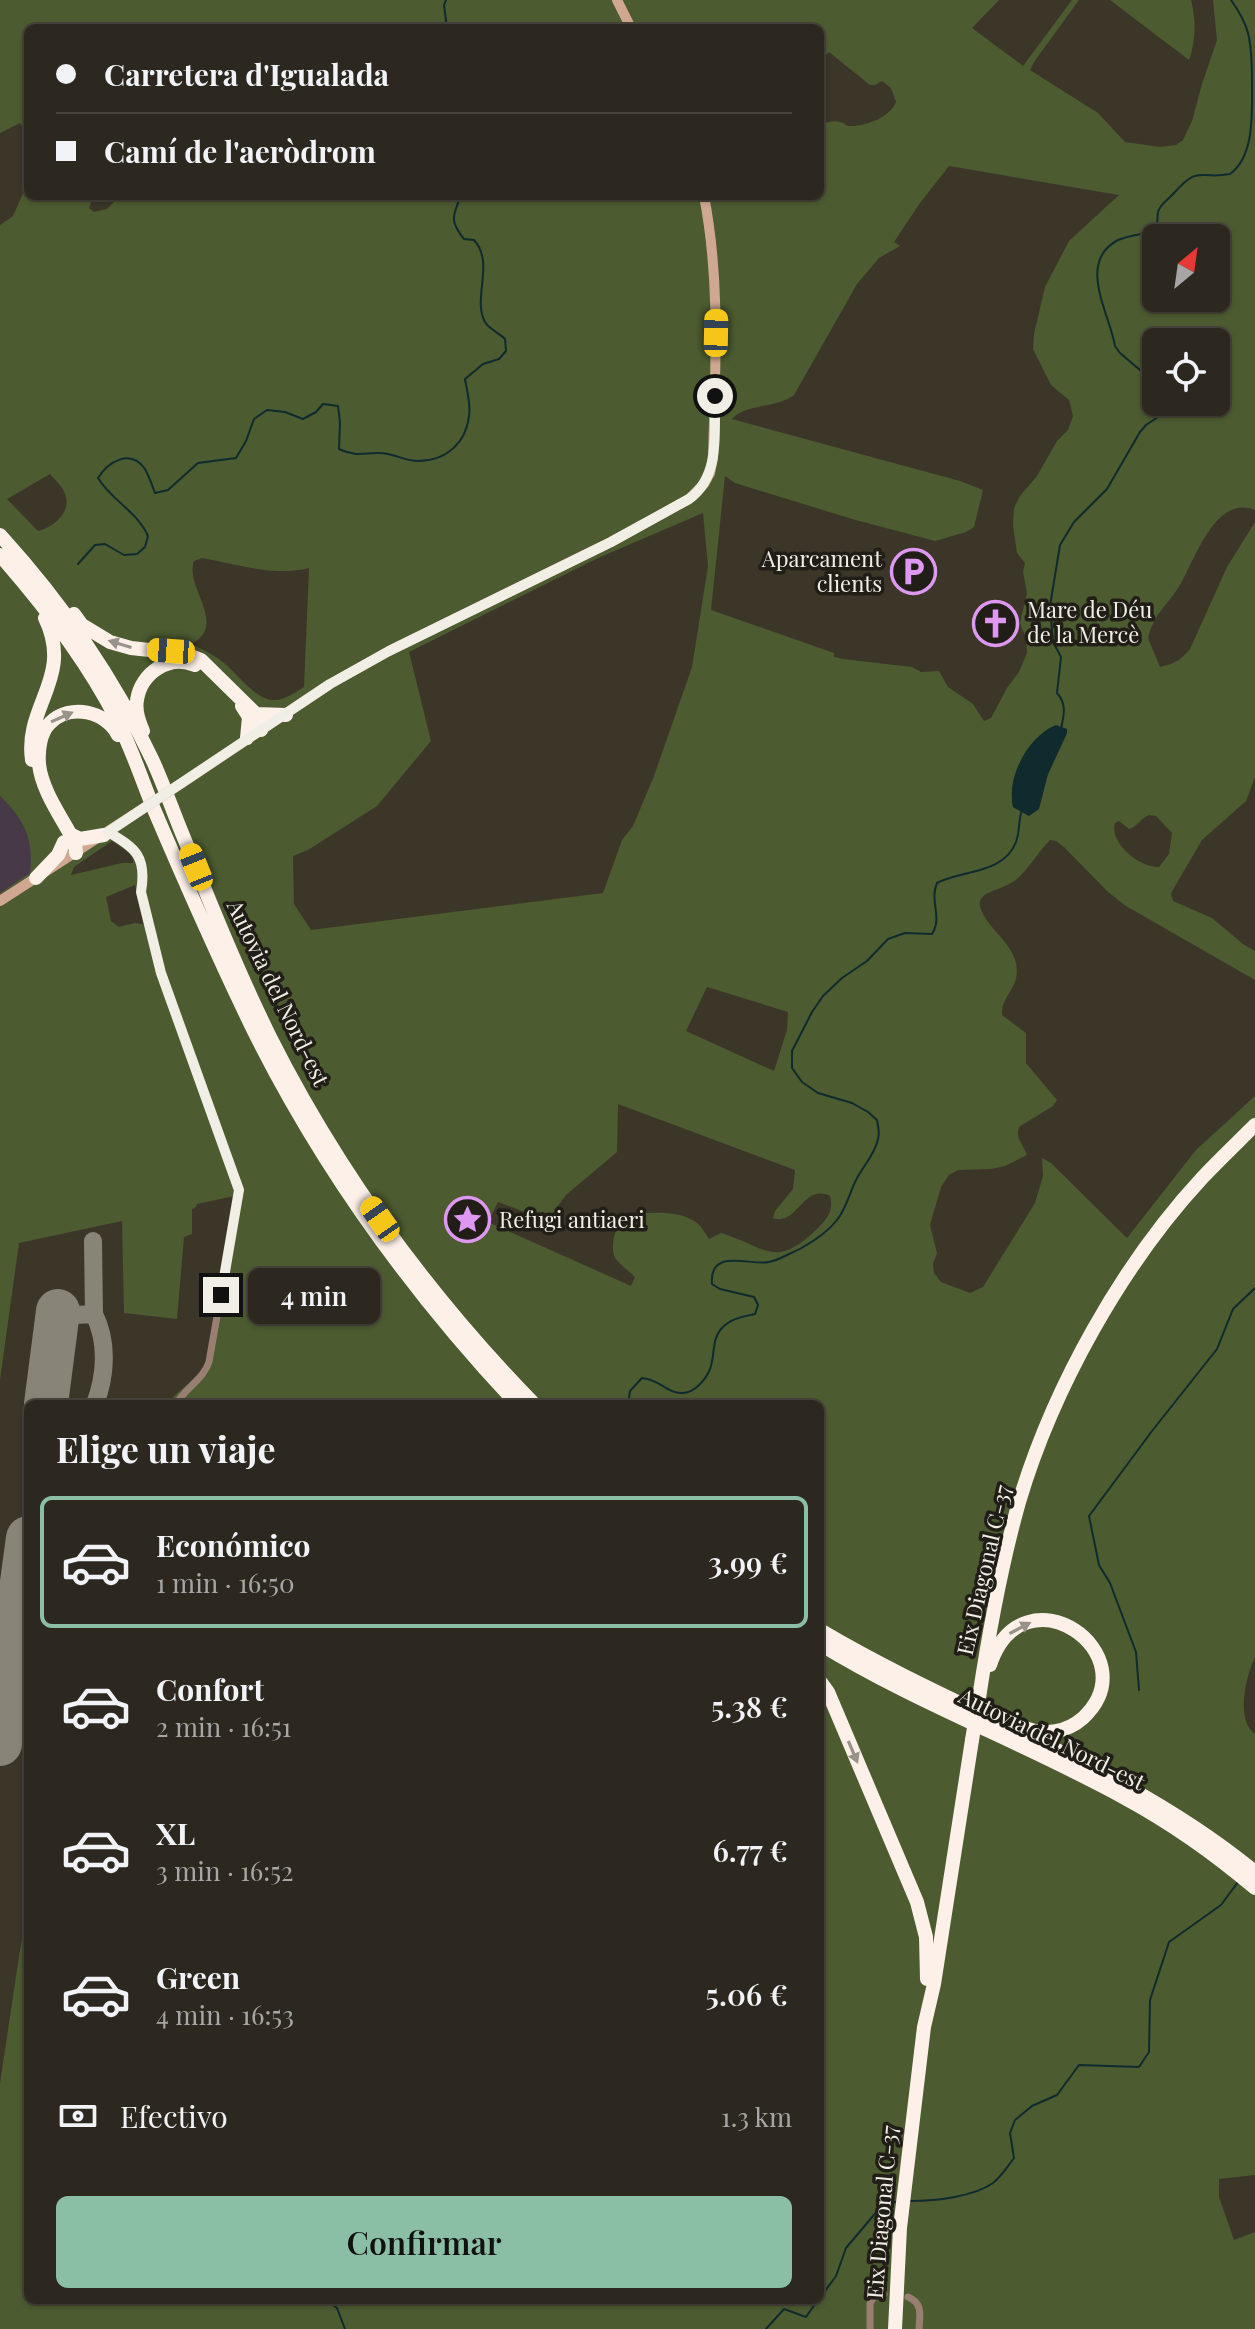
<!DOCTYPE html>
<html lang="es">
<head>
<meta charset="utf-8">
<style>
  :root { --surface:#2d281f; --page:#39342c; --text:#f1f3f6; --muted:#a7a6a4; --line:#48443d; --accent:#8abfa5 }
  body { margin:0; font-family:"Playfair Display",serif; background:var(--page); color:var(--text); height:100vh; display:flex; flex-direction:column; font-size:30px; white-space:nowrap }
  * { box-sizing:border-box; margin:0 }
  p { font-size:26px; color:var(--muted) }
  .icon { flex:none; width:44px; height:44px; fill:none; stroke:currentColor; stroke-width:2; stroke-linecap:round; stroke-linejoin:round }
  .map { position:relative; flex:1; overflow:hidden }
  .drawer { position:absolute; left:24px; top:1400px; width:800px; height:904px; display:flex; flex-direction:column; background:var(--surface); border-radius:12px; box-shadow:0 2px 6px #0004,0 0 0 2px var(--line) }
  .drawer>* { flex:none }
  .hud { position:absolute; left:24px; top:24px; width:800px; height:176px; border-radius:12px; box-shadow:0 2px 6px #0004,0 0 0 2px var(--line); display:grid; align-content:center; height:176px; padding:0 32px; background:var(--surface) }
  .needle { width:52px; rotate:29deg }
  .buttons { position:absolute; left:1142px; top:224px; display:grid; gap:16px }
  .buttons a { display:grid; place-items:center; width:88px; height:88px; border-radius:12px; background:var(--surface); box-shadow:0 2px 6px #0004,0 0 0 2px var(--line); font-size:40px }
  .end { position:absolute; width:36px; height:36px; margin:-18px; border:10px solid #f1eee5; background:#111; box-shadow:0 0 0 4px #111 }
  .from { border-radius:50% }
  .bubble { position:absolute; height:56px; border-radius:12px; background:var(--surface); box-shadow:0 2px 6px #0004,0 0 0 2px var(--line); font-size:26px; font-weight:600; line-height:56px; text-align:center }
  .car { position:absolute; width:24px; height:48px; margin:-24px -12px; border-radius:10px; box-shadow:0 0 6px 2px #0007; background:linear-gradient(#f5c518 24%,#345 0 40%,#f5c518 0 76%,#345 0 86%,#f5c518 0) }
  .hud b { display:flex; align-items:center; gap:28px; height:76px; font-size:30px }
  .hud b+b { border-top:2px solid var(--line) }
  .hud i { width:20px; height:20px; background:var(--text) }
  ul { padding:0; list-style:none }
  li { display:flex; align-items:center; gap:24px; height:132px; margin:0 16px 12px; padding:0 16px; border:4px solid transparent; border-radius:12px }
  li div { flex:1 }
  li b { display:block; font-size:30px }
  li em { font-style:normal; font-weight:600 }
  li.current { border-color:var(--accent) }
  li>.icon { width:72px; height:72px; stroke-width:1.5 }
  h2 { padding:0 32px; font-size:36px; line-height:96px }
  .pay { display:flex; align-items:center; gap:20px; height:88px; padding:0 32px; font-size:30px }
  .pay p { margin-inline-start:auto }
  .primary-button { display:flex; gap:16px; margin-top:auto; padding:16px 32px }
  .primary-button a { flex:1; height:92px; border-radius:12px; background:var(--accent); color:#111; font-size:32px; font-weight:600; line-height:92px; text-align:center }
  .map>svg:first-child { display:block }
  .industrial { fill:#473947 }
  .green { fill:#4c5b30; fill-rule:evenodd }
  .water { fill:#102b2e }
  .lines { fill:none; stroke-linecap:round; stroke-linejoin:round }
  .stream { stroke:#102b2e; stroke-width:2 }
  .taxiway { stroke:#888478; stroke-width:18 }
  .runway { stroke:#888478; stroke-width:44 }
  .street { stroke:#997f72; stroke-width:7 }
  .secondary { stroke:#d0a892; stroke-width:10 }
  .highway { stroke:#fcf0e9; stroke-width:14 }
  .secondary-bridge { stroke:#d0a892; stroke-width:10 }
  .highway-bridge { stroke:#fcf0e9; stroke-width:14 }
  .oneway { fill:#99928b }
  .route { stroke:#f1eee5; stroke-width:10 }
  .labels { text-anchor:middle; stroke-width:7; stroke-linejoin:round; paint-order:stroke }
  .poi-label { font-size:22px; fill:#f1eee5; stroke:#211e18; text-anchor:start }
  .street-label { font-size:22px; fill:#f1eee5; stroke:#211e18 }
</style>
</head>
<body>
<div class="map">
<svg width="1255" height="2329" viewBox="0 0 1255 2329">
  <rect width="100%" height="100%" fill="#3c3629"/>
  <path class="industrial" d="M 0,796 L 18,814 L 26,831 L 31,849 L 32,860 L 31,873 L 0,893 Z"/>
  <path class="green" d="M 0,0 L 999,0 L 972,28 L 1023,66 L 1072,0 L 1079,0 L 1034,62 L 1030,70 L 1098,113 L 1125,142 L 1160,147 L 1176,145 L 1183,140 L 1192,121 L 1202,84 L 1217,40 L 1213,0 L 1255,0 L 1255,510 C 1215,494 1195,560 1180,585 C 1167,606 1155,612 1148,638 L 1160,667 C 1174,664 1181,660 1190,649 L 1227,567 L 1255,522 L 1255,777 L 1246,801 L 1202,840 L 1171,893 L 1173,901 L 1212,918 L 1243,944 L 1255,951 L 1255,980 L 1126,906 L 1108,892 L 1064,847 L 1056,841 L 1050,840 C 1038,852 1030,867 1018,878 C 999,896 960,887 992,927 C 1001,938 1013,949 1016,963 C 1021,989 1001,994 1002,1015 L 1026,1033 L 1026,1063 L 1057,1100 L 1053,1106 L 1019,1127 C 1015,1138 1023,1144 1027,1155 L 1005,1166 L 991,1169 L 958,1170 L 949,1175 L 941,1187 L 930,1225 L 937,1253 L 933,1264 L 934,1273 L 941,1282 L 970,1293 L 983,1287 L 1035,1203 L 1043,1176 L 1042,1158 L 1051,1163 L 1127,1238 L 1196,1150 L 1255,1096 L 1255,1657 C 1246,1676 1235,1720 1255,1734 L 1255,2175 L 1219,2179 L 1219,2197 L 1234,2240 L 1255,2232 L 1255,2329 L 0,2329 L 0,2083 L 20,1950 L 25,1925 L 28,1921 L 28,2300 L 820,2300 L 820,1404 L 172,1404 L 173,1397 L 202,1371 L 207,1359 L 234,1196 L 197,1204 L 195,1208 L 192,1209 L 192,1234 L 184,1237 L 177,1319 L 124,1313 L 122,1221 L 19,1243 L 0,1380 L 0,893 L 30,873 C 34,839 24,819 0,796 L 0,225 L 13,216 L 28,182 L 28,196 L 93,196 L 89,208 L 94,212 L 107,209 L 120,196 L 820,196 L 820,124 C 826,123 834,120 840,122 C 848,124 843,126 851,126 C 867,126 890,117 896,102 L 891,88 L 882,81 L 875,85 L 870,85 L 829,52 L 820,61 L 820,28 L 28,28 L 28,136 L 20,123 L 0,133 ZM 949,166 L 1119,195 L 1069,241 L 1045,287 L 1034,334 L 1033,349 L 1051,385 L 1069,400 L 1073,416 L 1068,430 L 1057,441 L 1037,476 L 1020,496 L 1014,508 L 1013,526 L 1017,553 L 1025,563 L 1023,572 L 1027,593 L 1020,623 L 1026,638 L 1027,653 L 1019,672 L 1007,688 L 991,718 L 984,721 L 973,704 L 948,687 L 939,671 L 921,672 L 912,667 L 843,659 L 834,657 L 834,653 L 711,610 L 725,476 L 735,483 L 852,519 L 935,541 L 966,532 L 974,527 L 983,490 L 960,481 L 732,419 C 746,403 776,409 794,395 L 857,284 L 879,258 L 900,246 L 894,242 L 920,203 ZM 1156,238 L 1216,238 L 1216,298 L 1156,298 ZM 1156,342 L 1216,342 L 1216,402 L 1156,402 ZM 50,474 C 56,481 64,488 66,497 C 70,514 52,528 38,531 L 7,499 ZM 703,513 L 708,566 L 692,667 L 654,776 L 633,826 L 622,840 L 603,893 L 311,930 L 294,904 L 293,856 L 308,850 L 377,806 L 431,741 L 409,652 L 598,558 ZM 202,558 C 236,564 274,577 309,568 L 304,687 C 295,692 285,700 275,700 C 256,701 238,674 224,663 C 214,655 203,649 191,644 C 229,625 184,587 194,561 ZM 1049,728 L 1067,733 L 1029,816 L 1013,807 C 1006,776 1026,747 1049,728 ZM 1149,815 L 1156,816 L 1172,833 L 1169,854 L 1159,867 C 1140,868 1109,843 1115,823 L 1119,821 L 1129,829 C 1137,827 1141,818 1149,815 ZM 112,841 L 129,853 L 133,859 L 133,863 L 122,863 L 71,875 L 74,867 ZM 135,885 L 147,925 L 135,923 L 119,927 L 111,921 L 106,897 ZM 707,987 L 788,1012 L 787,1030 L 774,1071 L 686,1031 ZM 618,1104 L 795,1170 L 793,1189 L 775,1211 L 773,1218 C 797,1227 803,1183 830,1196 C 834,1211 827,1219 817,1229 C 774,1270 767,1247 721,1233 L 709,1239 C 705,1233 702,1227 697,1223 C 680,1209 647,1213 626,1214 C 617,1222 609,1245 615,1258 C 620,1265 629,1271 635,1277 L 631,1286 L 488,1222 L 498,1202 L 549,1221 L 555,1221 L 559,1217 L 557,1207 L 566,1195 L 617,1152 Z
    M 1110,0 L 1191,0 C 1196,19 1196,41 1189,60 Z"/>
  <path class="water" d="M 1056,725 L 1067,729 L 1067,733 L 1048,774 L 1039,809 L 1029,816 L 1013,807 C 1007,777 1027,737 1056,725 Z"/>
  <g class="lines">
    <path class="stream" d="M 446,0 L 444,5 L 447,28
      M 1156,391 L 1147,376 L 1120,353 L 1115,346 C 1110,314 1076,262 1118,240 C 1129,235 1144,234 1156,231 C 1158,223 1157,219 1158,212 C 1160,204 1169,199 1174,193 C 1200,164 1198,180 1230,174 C 1255,156 1252,112 1252,82 C 1252,66 1252,49 1248,33 C 1245,21 1238,10 1231,0
      M 78,564 L 95,545 L 105,544 L 124,555 L 137,554 L 145,547 L 148,536 C 137,511 112,501 98,478 C 108,462 130,448 145,469 C 149,476 152,485 155,493 L 168,490 L 198,463 L 236,458 L 246,441 L 254,419 L 267,410 L 285,412 L 303,419 L 316,412 L 323,404 L 338,406 L 340,422 L 339,449 C 360,459 368,450 388,454 C 398,456 408,461 418,461 C 446,461 466,443 469,416 C 471,405 467,391 465,379 L 483,364 L 499,359 L 506,351 L 505,339 C 499,333 489,329 485,322 C 472,298 495,263 474,240 L 464,239 C 450,222 452,216 461,196
      M 1061,729 C 1064,715 1067,704 1057,693 L 1061,657 L 1053,642 L 1050,606 L 1060,545 L 1074,522 L 1107,489 L 1140,432 L 1146,425 L 1161,415 L 1164,407 L 1162,402
      M 628,1404 L 630,1391 L 642,1378 C 659,1379 668,1394 682,1393 C 688,1393 694,1390 699,1385 C 720,1366 708,1344 721,1329 C 731,1318 742,1317 755,1314 L 758,1305 L 754,1297 L 720,1289 L 712,1284 C 709,1247 750,1266 769,1262 C 775,1261 781,1258 787,1255 C 804,1248 825,1235 837,1220 C 846,1209 849,1195 855,1182 C 862,1167 875,1155 878,1139 C 880,1132 878,1126 877,1120 L 868,1112 L 852,1103 L 818,1093 L 802,1082 L 792,1068 L 792,1051 L 812,1012 L 823,996 L 842,978 L 867,961 L 888,939 L 905,933 L 932,934 C 943,917 929,901 937,883 C 962,870 1004,874 1016,842 C 1020,832 1018,821 1022,810
      M 1139,1690 L 1136,1652 L 1110,1583 L 1099,1565 L 1089,1516 L 1152,1431 L 1217,1349 L 1233,1309 L 1255,1288
      M 911,2201 C 935,2201 973,2197 993,2183 C 1001,2177 1008,2166 1014,2158 L 1010,2133 L 1015,2120 L 1032,2106 L 1057,2095 L 1079,2065 L 1139,2067 L 1149,2052 L 1150,2000 L 1169,1942 L 1221,1905 L 1238,1882
      M 820,2298 L 836,2276 L 846,2248 L 884,2203 L 897,2202
      M 326,2300 L 337,2308 L 345,2329
      M 766,2329 L 784,2309 L 806,2317 L 818,2300"/>
    <path class="taxiway" d="M 94,1314 C 108,1342 106,1375 95,1404
      M 57,1321 L 75,1315 L 94,1314 L 93,1241"/>
    <path class="runway" d="M 46,1404 L 58,1311
      M 0,1744 L 28,1538"/>
    <path class="street" d="M 108,832 C 136,848 147,857 141,892 L 161,973 L 239,1190 L 209,1362 C 203,1380 185,1388 176,1404
      M 908,2297 C 923,2303 920,2315 919,2329
      M 870,2329 L 870,2304 L 873,2298 L 884,2294"/>
    <path class="secondary" d="M 617,0 L 631,28
      M 182,783 L 330,684 L 389,651 L 611,542 L 689,499 L 704,484 L 710,473 L 713,458 C 715,371 721,283 704,196
      M 0,901 L 133,815"/>
    <path class="highway" d="M 0,535 C 61,602 113,677 152,759 C 164,785 173,812 184,838 C 211,905 238,972 270,1037 C 338,1172 429,1296 534,1404
      M 0,555 C 43,604 86,659 116,718 C 131,746 141,778 153,807 C 184,880 216,952 250,1023 C 319,1164 410,1290 517,1404
      M 74,614 L 82,625 L 110,642 L 131,648 L 186,654 L 201,660 L 256,714 L 261,723 L 261,730
      M 242,706 L 249,717 L 247,738
      M 256,714 L 286,715
      M 143,731 C 139,722 135,710 137,700 C 141,673 169,654 195,665
      M 32,760 C 24,705 74,678 45,618
      M 70,834 L 80,839 L 104,835
      M 76,853 L 75,843 C 63,819 42,792 39,764 C 38,751 40,732 50,723 C 70,703 106,711 118,735
      M 36,878 L 58,855 L 64,842
      M 820,1630 C 963,1715 1125,1765 1255,1872
      M 820,1644 C 918,1704 1025,1743 1125,1798 C 1171,1823 1215,1854 1255,1888
      M 990,1665 C 1023,1565 1151,1654 1083,1718 C 1067,1732 1045,1736 1025,1728
      M 820,1681 L 828,1692 L 917,1902 L 926,1937 L 927,1979
      M 979,1698 C 989,1632 1001,1566 1019,1502 C 1053,1388 1122,1264 1203,1177 C 1220,1159 1238,1142 1255,1125
      M 895,2329 L 900,2228 L 924,2027 L 934,1984 L 972,1740"/>
    <path class="secondary-bridge" d="M 133,815 L 182,783"/>
    <path class="highway-bridge" d="M 972,1740 L 979,1698"/>
  </g>
  <defs><path id="oneway-solid" d="M-6-.8H1V-3.2L6.5 0L1 3.2V.8H-6Z" transform="scale(2)"/></defs>
  <g class="oneway">
    <use href="#oneway-solid" transform="translate(120 644) rotate(-163)"/>
    <use href="#oneway-solid" transform="translate(62 717) rotate(-24)"/>
    <use href="#oneway-solid" transform="translate(1020 1628) rotate(-28)"/>
    <use href="#oneway-solid" transform="translate(853 1752) rotate(67)"/>
  </g>
  <g class="lines">
    <path class="route" d="M 221,1295 L 239,1190 L 161,973 L 141,892 C 147,857 136,848 108,832 L 330,684 L 389,651 L 611,542 L 689,499 C 721,476 714,432 715,396"/>
  </g>
  <defs>
    <symbol id="parking-ring" viewBox="-11 -11 22 22"><circle r="9.5" fill="#211e18" stroke="#df98f2" stroke-width="1.5"/><path d="M-3.5-5.5H1a3.5 3.5 0 0 1 0 7H-1V5.5H-3.5ZM-1-3.4V-.6H.8a1.4 1.4 0 0 0 0-2.8Z" fill="#df98f2"/></symbol>
    <symbol id="church-ring" viewBox="-11 -11 22 22"><circle r="9.5" fill="#211e18" stroke="#df98f2" stroke-width="1.5"/><path d="M-1.2-6h2.4v3.5h3.3v2.4h-3.3V6h-2.4V-.1h-3.3v-2.4h3.3Z" fill="#df98f2"/></symbol>
    <symbol id="sight-ring" viewBox="-11 -11 22 22"><circle r="9.5" fill="#211e18" stroke="#df98f2" stroke-width="1.5"/><path d="M0-6L1.8-2.2L6-1.7L2.9 1.2L3.7 5.4L0 3.3L-3.7 5.4L-2.9 1.2L-6-1.7L-1.8-2.2Z" fill="#df98f2"/></symbol>
  </defs>
  <g fill-rule="evenodd">
    <use href="#parking-ring" x="888" y="546" width="51" height="51"/>
    <use href="#church-ring" x="970" y="598" width="51" height="51"/>
    <use href="#sight-ring" x="442" y="1194" width="51" height="51"/>
  </g>
  <g class="labels">
    <g class="poi-label">
      <text x="882" y="567" text-anchor="end">Aparcament<tspan x="882" dy="25">clients</tspan></text>
      <text x="1027" y="618">Mare de Déu<tspan x="1027" dy="25">de la Mercè</tspan></text>
      <text x="499" y="1228">Refugi antiaeri</text>
    </g>
    <g class="street-label">
      <text transform="translate(278 993) rotate(64)" y="8">Autovia del Nord-est</text>
      <text transform="translate(984 1570) rotate(-77)" y="8">Eix Diagonal C-37</text>
      <text transform="translate(1052 1739) rotate(26)" y="8">Autovia del Nord-est</text>
      <text transform="translate(882 2212) rotate(-85)" y="8">Eix Diagonal C-37</text>
    </g>
  </g>
</svg>
<div class="buttons">
<a><svg class="needle" viewBox="-14 -14 28 28"><path d="M0-13l5 13h-10z" fill="#e53935"/><path d="M0 13l5-13h-10z" fill="#a7a6a4"/></svg></a>
<a><svg class="icon" aria-label="locate" viewBox="0 0 24 24"><circle cx="12" cy="12" r="6"/><path d="M12 2v4M12 18v4M2 12h4M18 12h4"/></svg></a>
</div>
<i class="end from" style="left:715px;top:396px"></i>
<i class="end" style="left:221px;top:1295px"></i>
<div class="bubble" style="left:248px;top:1268px;width:132px">4 min</div>
<i class="car" style="left:716px;top:333px;rotate:1deg"></i>
<i class="car" style="left:171px;top:651px;rotate:274deg"></i>
<i class="car" style="left:196px;top:867px;rotate:338deg"></i>
<i class="car" style="left:380px;top:1219px;rotate:325deg"></i>
<div class="hud">
<b><i class="from"></i>Carretera d'Igualada</b>
<b><i></i>Camí de l'aeròdrom</b>
</div>
<section class="drawer">
<h2>Elige un viaje</h2>
<ul>
<li class="current"><svg class="icon" aria-label="car" viewBox="0 0 24 24"><path d="M5 17H2v-5l4-1 3-4h7l3 4 3 1v5h-3M9 17h6M6 11h13"/><circle cx="7" cy="17" r="2"/><circle cx="17" cy="17" r="2"/></svg><div><b>Económico</b><p>1 min · 16:50</p></div><em>3.99 €</em></li>
<li><svg class="icon" aria-label="car" viewBox="0 0 24 24"><path d="M5 17H2v-5l4-1 3-4h7l3 4 3 1v5h-3M9 17h6M6 11h13"/><circle cx="7" cy="17" r="2"/><circle cx="17" cy="17" r="2"/></svg><div><b>Confort</b><p>2 min · 16:51</p></div><em>5.38 €</em></li>
<li><svg class="icon" aria-label="car" viewBox="0 0 24 24"><path d="M5 17H2v-5l4-1 3-4h7l3 4 3 1v5h-3M9 17h6M6 11h13"/><circle cx="7" cy="17" r="2"/><circle cx="17" cy="17" r="2"/></svg><div><b>XL</b><p>3 min · 16:52</p></div><em>6.77 €</em></li>
<li><svg class="icon" aria-label="car" viewBox="0 0 24 24"><path d="M5 17H2v-5l4-1 3-4h7l3 4 3 1v5h-3M9 17h6M6 11h13"/><circle cx="7" cy="17" r="2"/><circle cx="17" cy="17" r="2"/></svg><div><b>Green</b><p>4 min · 16:53</p></div><em>5.06 €</em></li>
</ul>
<div class="pay"><svg class="icon" aria-label="cash" viewBox="0 0 24 24"><path d="M3 7h18v10H3z"/><circle cx="12" cy="12" r="2"/></svg>Efectivo<p>1.3 km</p></div>
<div class="primary-button"><a>Confirmar</a></div>
</section>
</div>
</body>
</html>
